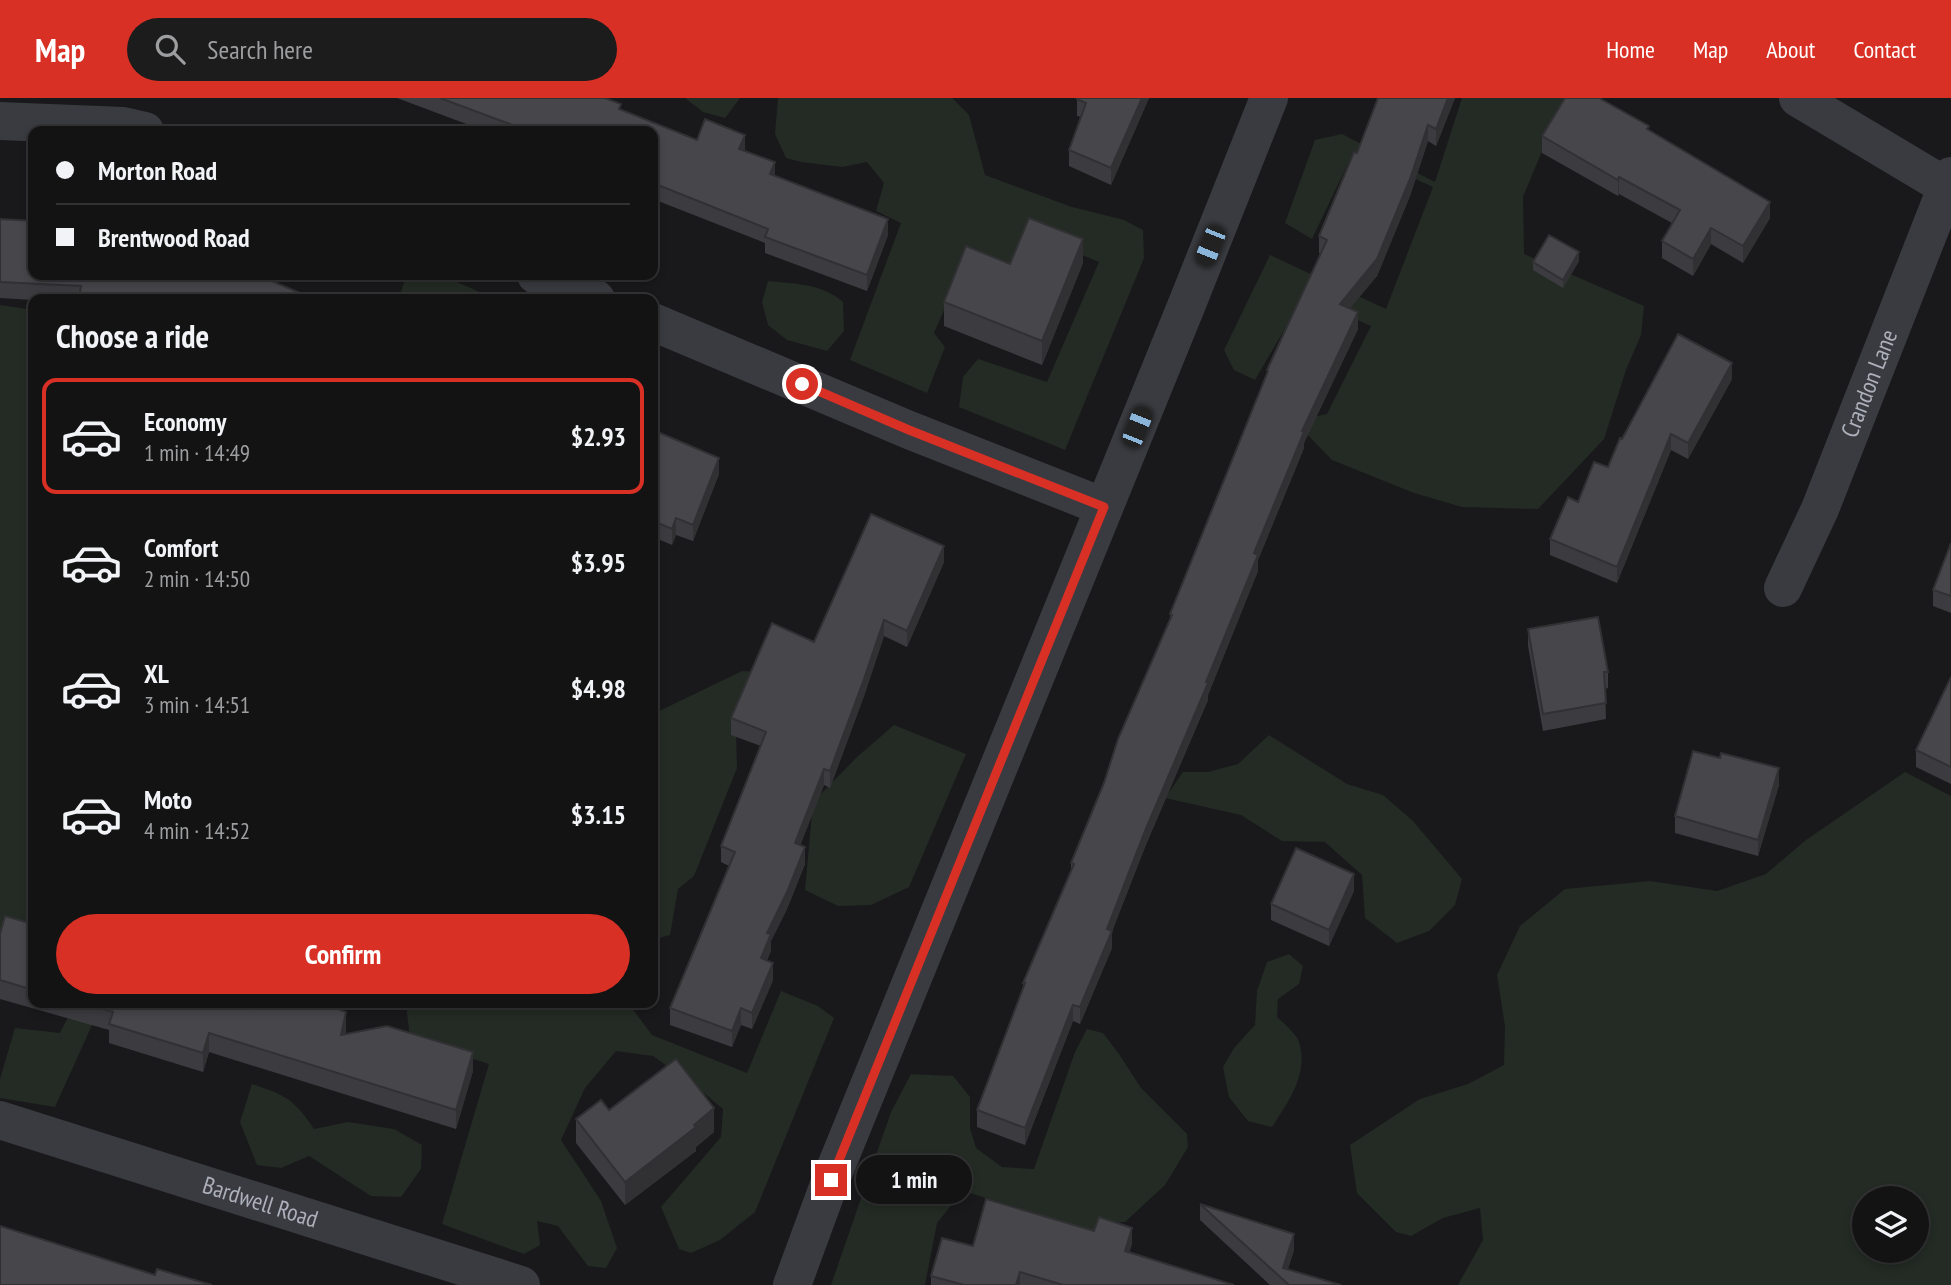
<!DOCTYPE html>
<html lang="en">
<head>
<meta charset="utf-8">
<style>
  :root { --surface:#131314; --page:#1c1c1d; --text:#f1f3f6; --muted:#9d9ea0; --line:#323234; --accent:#d93025 }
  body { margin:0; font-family:"PT Sans Narrow",sans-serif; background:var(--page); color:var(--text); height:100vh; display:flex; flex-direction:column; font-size:26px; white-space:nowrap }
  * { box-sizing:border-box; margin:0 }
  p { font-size:23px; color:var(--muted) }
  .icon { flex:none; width:38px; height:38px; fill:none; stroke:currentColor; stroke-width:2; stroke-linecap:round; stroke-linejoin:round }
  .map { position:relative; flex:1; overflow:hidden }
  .sheet { position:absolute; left:28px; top:196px; width:630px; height:714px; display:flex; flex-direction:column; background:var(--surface); border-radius:14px; box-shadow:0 4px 10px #0003,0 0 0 2px var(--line) }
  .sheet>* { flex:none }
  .guide { position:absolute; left:28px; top:28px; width:630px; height:154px; border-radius:14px; box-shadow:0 4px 10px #0003,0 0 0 2px var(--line); display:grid; align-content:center; height:154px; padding:0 28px; background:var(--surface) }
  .fabs { position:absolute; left:1852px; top:1088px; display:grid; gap:14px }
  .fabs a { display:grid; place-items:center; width:77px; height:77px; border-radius:50%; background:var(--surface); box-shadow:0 4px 10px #0003,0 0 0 2px var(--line); font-size:35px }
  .end { position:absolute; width:32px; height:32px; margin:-16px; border:9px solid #d93025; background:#fff; box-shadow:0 0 0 4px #fff }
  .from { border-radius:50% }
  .bubble { position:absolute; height:49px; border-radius:24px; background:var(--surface); box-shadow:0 4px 10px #0003,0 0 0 2px var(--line); font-size:23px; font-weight:700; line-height:49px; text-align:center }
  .car { position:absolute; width:21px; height:42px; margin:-21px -10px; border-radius:9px; box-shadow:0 0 5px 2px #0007; background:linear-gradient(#222 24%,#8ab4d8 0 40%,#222 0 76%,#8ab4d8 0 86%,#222 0) }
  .guide b { display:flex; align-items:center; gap:24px; height:66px; font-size:26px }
  .guide b+b { border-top:2px solid var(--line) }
  .guide i { width:18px; height:18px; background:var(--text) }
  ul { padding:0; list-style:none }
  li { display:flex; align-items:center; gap:21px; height:116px; margin:0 14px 10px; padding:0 14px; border:4px solid transparent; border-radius:14px }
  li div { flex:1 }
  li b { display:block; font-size:26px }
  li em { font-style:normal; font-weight:700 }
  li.current { border-color:var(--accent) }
  li>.icon { width:63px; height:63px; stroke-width:1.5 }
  h2 { padding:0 28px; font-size:32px; line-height:84px }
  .button { display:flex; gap:14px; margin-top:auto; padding:14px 28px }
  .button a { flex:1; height:80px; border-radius:42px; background:var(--accent); color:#fff; font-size:28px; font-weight:700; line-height:80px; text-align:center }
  header { display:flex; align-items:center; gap:42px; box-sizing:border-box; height:98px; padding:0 35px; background:var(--accent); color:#fff }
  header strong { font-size:33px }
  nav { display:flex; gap:38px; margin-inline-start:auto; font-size:24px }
  .search { width:490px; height:63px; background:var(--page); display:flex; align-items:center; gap:18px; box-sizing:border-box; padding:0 24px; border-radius:38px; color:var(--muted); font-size:26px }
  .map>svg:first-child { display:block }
  .green { fill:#232b24; fill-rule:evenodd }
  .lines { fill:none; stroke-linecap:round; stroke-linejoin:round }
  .minor { stroke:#3a3b40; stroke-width:38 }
  .wall { fill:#3c3c40 }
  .shaded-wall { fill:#313134 }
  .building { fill:#46464b; stroke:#313134; stroke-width:2 }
  .route { stroke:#d93025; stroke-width:9 }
  .labels { text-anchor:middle; stroke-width:5; stroke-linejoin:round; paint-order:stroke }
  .street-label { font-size:24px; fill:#acb0ba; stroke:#141416 }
</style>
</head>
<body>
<header>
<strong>Map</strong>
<div class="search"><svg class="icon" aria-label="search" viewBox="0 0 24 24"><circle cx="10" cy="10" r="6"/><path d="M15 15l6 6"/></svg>Search here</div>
<nav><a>Home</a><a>Map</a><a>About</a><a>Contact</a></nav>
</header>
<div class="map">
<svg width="1951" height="1187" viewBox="0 0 1951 1187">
  <rect width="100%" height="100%" fill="#19191b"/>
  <path class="green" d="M 685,0 L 740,0 L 725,20 L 703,14 Z
    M 778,0 L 952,0 L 969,17 L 985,77 L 1072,109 L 1124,122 L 1143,132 L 1144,160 L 1065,352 L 959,309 L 963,279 L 978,261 L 1047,284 L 1099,164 L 1025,133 L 1009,175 L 966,162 L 934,235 L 945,249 L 927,295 L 850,262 L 901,125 L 876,113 L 884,85 L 867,64 L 842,69 L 801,64 L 786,60 L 775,36 Z
    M 1462,0 L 1564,0 L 1523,99 L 1524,156 L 1644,208 L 1641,237 L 1626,272 L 1604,341 L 1538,411 L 1462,409 L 1414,395 L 1332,362 L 1294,323 L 1327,316 L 1371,228 L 1304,198 L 1255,282 L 1234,272 L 1224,252 L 1270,157 L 1386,211 L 1433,89 L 1354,53 L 1312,141 L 1285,125 L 1315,42 L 1342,36 L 1435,84 Z
    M 407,177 L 441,177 L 491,199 L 490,201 L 398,201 Z
    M 768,183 C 795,186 821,185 843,204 L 844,233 L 827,253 L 787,242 L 768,227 L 762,204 Z
    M 0,207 L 33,212 L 33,813 L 23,827 L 0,842 Z
    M 742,573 L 758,574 L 736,632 L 737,670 L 694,778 L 678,791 L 670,837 L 653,842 L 653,616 Z
    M 894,627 L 966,656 L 909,789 L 871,807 L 838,808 L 805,792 L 813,704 L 857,659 Z
    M 1269,637 L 1347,686 L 1383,697 L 1413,723 L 1462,781 L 1455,807 L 1429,833 L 1397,845 L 1365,820 L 1362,777 L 1325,744 L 1282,743 L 1241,717 L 1165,700 L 1183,674 L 1208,674 L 1238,666 Z
    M 1905,674 L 1951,698 L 1951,1187 L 1458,1187 L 1483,1142 L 1480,1110 L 1443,1120 L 1411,1138 L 1396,1134 L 1357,1095 L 1350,1047 L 1420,1001 L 1468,986 L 1504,967 L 1505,928 L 1497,877 L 1520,828 L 1565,791 L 1650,783 L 1717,793 L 1766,776 L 1806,742 ZM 1864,1101 L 1916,1101 L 1916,1153 L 1864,1153 Z
    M 1289,856 L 1303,868 L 1299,886 L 1278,901 L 1277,919 C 1284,926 1296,935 1299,944 C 1309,976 1288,1004 1272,1029 L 1248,1023 L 1229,999 L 1223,969 L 1234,950 L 1255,927 L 1257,893 L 1267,864 Z
    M 781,893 L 818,908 L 834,920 L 755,1114 L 720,1142 L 691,1155 L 679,1151 L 661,1109 L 721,1039 L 723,1011 L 693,986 L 653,958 L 616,953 L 585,990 L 561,1042 L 601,1103 L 617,1150 L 606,1170 L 588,1168 L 558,1128 L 537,1123 L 540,1147 L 524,1156 L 442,1126 L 489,966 L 410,941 L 406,905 L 628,905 L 652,937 L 747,975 Z
    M 75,905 L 102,905 L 55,1009 L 0,1000 L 0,981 L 15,930 L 60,935 Z
    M 1087,931 L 1103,935 L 1119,956 L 1141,990 L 1187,1036 L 1188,1049 L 1165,1087 L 1125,1124 L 1110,1125 L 1027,1187 L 1043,1117 L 963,1093 L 937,1125 L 925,1187 L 831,1187 L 891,1014 L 911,976 L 953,978 L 970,999 L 970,1030 L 976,1050 L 1002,1069 L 1034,1071 L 1075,954 Z
    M 252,986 C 286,997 294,1001 314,1031 L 348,1024 L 394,1031 L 422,1047 L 421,1071 L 401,1099 L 371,1098 L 309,1058 L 281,1070 L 257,1067 L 240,1024 Z"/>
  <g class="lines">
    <g class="minor">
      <path d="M 1798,0 L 1947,89"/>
      <path d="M 0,23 L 123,28 L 145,33"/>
      <path d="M 536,177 L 596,201"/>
      <path d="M 653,224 L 909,332 L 1104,409"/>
      <path id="s1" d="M 1783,490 L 1820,411 L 1951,78"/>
      <path id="s2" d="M 0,1022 L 521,1187"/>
      <path d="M 792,1187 L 831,1081 L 1187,206 L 1269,0"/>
    </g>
  </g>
  <path class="wall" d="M 397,0 L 605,0 L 621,12 L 697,42 L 745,53 L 775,78 L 888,137 L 867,193 L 765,155 L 765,145 L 653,101 L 653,33 L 485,33 Z
    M 1149,0 L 1111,87 L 1069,68 L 1069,52 L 1081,19 L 1077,18 L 1077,1 Z
    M 1378,0 L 1455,0 L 1436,48 L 1428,43 L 1410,98 L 1377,178 L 1350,210 L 1358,231 L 1304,345 L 1304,350 L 1258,462 L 1258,473 L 1208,597 L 1208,602 L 1145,749 L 1112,833 L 1112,850 L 1080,926 L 1073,923 L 1025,1047 L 977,1029 L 977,1012 L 1023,890 L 1023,885 L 1071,773 L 1071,765 L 1170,520 L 1170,516 L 1267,276 L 1267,272 L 1321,156 L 1319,155 L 1319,138 L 1357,55 Z
    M 1649,33 L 1770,120 L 1743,165 L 1711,146 L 1693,178 L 1662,160 L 1662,143 L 1672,125 L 1619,96 L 1618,98 L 1542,55 L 1542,38 Z
    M 0,121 L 314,201 L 33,202 L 0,200 Z
    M 1579,163 L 1563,190 L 1533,172 L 1533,164 Z
    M 1083,165 L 1042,267 L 944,228 L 944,204 L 1010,166 Z
    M 1732,281 L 1688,361 L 1671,352 L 1617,485 L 1550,457 L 1550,441 L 1578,404 L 1608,369 L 1622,341 Z
    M 653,332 L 719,376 L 693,443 L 676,437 L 672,447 L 653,439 Z
    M 1951,445 L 1951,515 L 1933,508 L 1933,492 Z
    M 944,464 L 907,549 L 884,538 L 864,598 L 830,690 L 824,687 L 800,747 L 805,766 L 787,811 L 771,843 L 771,853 L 767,862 L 773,882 L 752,931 L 741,927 L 732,949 L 670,927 L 670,910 L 729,768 L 721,764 L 721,748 L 761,648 L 731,637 L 731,620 L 814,544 Z
    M 1528,531 L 1608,574 L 1608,590 L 1605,591 L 1606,621 L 1543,633 L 1528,548 Z
    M 1951,579 L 1951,686 L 1916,669 L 1916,652 Z
    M 1720,660 L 1779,687 L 1758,758 L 1675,735 L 1675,718 Z
    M 1354,793 L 1329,848 L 1271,822 L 1271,806 Z
    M 33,826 L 33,905 L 237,905 L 249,911 L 333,909 L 346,933 L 346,936 L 473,973 L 456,1031 L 209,954 L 203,974 L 109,945 L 109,932 L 0,901 L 0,836 Z
    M 609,1012 L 714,1034 L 696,1049 L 696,1053 L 625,1107 L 576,1045 L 576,1021 Z
    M 1200,1106 L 1294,1152 L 1288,1171 L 1341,1187 L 1270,1187 L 1200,1122 Z
    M 1132,1146 L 1129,1154 L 1234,1187 L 931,1187 L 931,1178 L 973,1148 Z"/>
  <path class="shaded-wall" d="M 1142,0 L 1149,0 L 1111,87 L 1111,70 Z
    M 1448,0 L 1455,0 L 1436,48 L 1436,31 Z
    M 1428,27 L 1428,43 L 1410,98 L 1377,178 L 1340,222 L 1340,206 Z
    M 745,37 L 745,53 L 739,51 Z
    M 775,64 L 775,80 L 770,76 Z
    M 1619,79 L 1619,96 L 1618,98 L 1618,82 Z
    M 1770,104 L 1770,120 L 1743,165 L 1743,148 Z
    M 888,121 L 888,137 L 867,193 L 867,177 Z
    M 1711,130 L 1711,146 L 1693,178 L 1693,161 Z
    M 1083,141 L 1083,165 L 1042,267 L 1042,243 Z
    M 1579,154 L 1579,163 L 1563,190 L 1563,182 Z
    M 1358,214 L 1358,231 L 1304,345 L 1304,350 L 1258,462 L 1258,473 L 1208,597 L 1208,602 L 1145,749 L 1110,839 L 1112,833 L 1112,850 L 1080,926 L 1080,909 L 1107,831 L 1145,733 L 1206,584 L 1254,455 L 1302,333 Z
    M 1732,265 L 1732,281 L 1688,361 L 1688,345 Z
    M 1671,336 L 1671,352 L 1617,485 L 1617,469 Z
    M 719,360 L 719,376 L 693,443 L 693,427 Z
    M 676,420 L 676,437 L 672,447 L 672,431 Z
    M 944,448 L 944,464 L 907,549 L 907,533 Z
    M 884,522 L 884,538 L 864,598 L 830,690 L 830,673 Z
    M 1779,670 L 1779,687 L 1758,758 L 1758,742 Z
    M 824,671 L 824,687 L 795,761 L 795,745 Z
    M 805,749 L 805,766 L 787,811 L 771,843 L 771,853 L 761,876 L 761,860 L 767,835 Z
    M 1354,776 L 1354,793 L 1329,848 L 1329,832 Z
    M 773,865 L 773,882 L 752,931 L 752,915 Z
    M 329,905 L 335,905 L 328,926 L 328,907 Z
    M 1073,907 L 1073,923 L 1025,1047 L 1025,1030 Z
    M 741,910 L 741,927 L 732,949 L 732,933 Z
    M 346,914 L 346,933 L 341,956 L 341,937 Z
    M 209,935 L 209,954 L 203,974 L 203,955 Z
    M 473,954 L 473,973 L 456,1031 L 456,1012 Z
    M 714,1010 L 714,1034 L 696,1049 L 696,1053 L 625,1107 L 625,1084 Z
    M 1132,1130 L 1132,1146 L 1125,1170 L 1125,1153 Z
    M 1294,1136 L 1294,1152 L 1284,1183 L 1283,1170 Z
    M 1020,1174 L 1020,1187 L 1016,1187 Z"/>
  <path class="building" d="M 440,0 L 605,0 L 621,6 L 619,11 L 697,42 L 705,21 L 745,37 L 739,51 L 775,64 L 770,76 L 888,121 L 867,177 L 765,139 L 768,131 L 653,85 L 653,33 L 522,33 L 523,31 Z
    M 1077,0 L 1142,0 L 1111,70 L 1069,52 L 1086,5 L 1077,1 Z
    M 1378,0 L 1448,0 L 1436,31 L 1428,27 L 1410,81 L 1377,161 L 1340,206 L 1358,214 L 1302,333 L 1304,334 L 1254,455 L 1258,457 L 1206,584 L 1208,585 L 1145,733 L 1107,831 L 1112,833 L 1080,909 L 1073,907 L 1025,1030 L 977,1012 L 1025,885 L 1023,885 L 1074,766 L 1071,765 L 1104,685 L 1118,641 L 1172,517 L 1170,516 L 1268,273 L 1267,272 L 1327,142 L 1319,138 L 1354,54 L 1357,55 Z
    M 1565,0 L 1599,0 L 1649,28 L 1647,31 L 1770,104 L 1743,148 L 1711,130 L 1693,161 L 1662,143 L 1680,112 L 1619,79 L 1618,82 L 1542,38 Z
    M 1029,120 L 1083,141 L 1042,243 L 944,204 L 966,148 L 1010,166 Z
    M 0,121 L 33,123 L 33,177 L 258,177 L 314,201 L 124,201 L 113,198 L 112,201 L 79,201 L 81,188 L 0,184 Z
    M 1549,137 L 1579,154 L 1563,182 L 1533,164 Z
    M 1678,236 L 1732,265 L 1688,345 L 1671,336 L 1617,469 L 1550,441 L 1568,399 L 1578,404 L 1594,364 L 1608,369 L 1620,340 L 1622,341 Z
    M 653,332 L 719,360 L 693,427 L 676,420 L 672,431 L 653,423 Z
    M 871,416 L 944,448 L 907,533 L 884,522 L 864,581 L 830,673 L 824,671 L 795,745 L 805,749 L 787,794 L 767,835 L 771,836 L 761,860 L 773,865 L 752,915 L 741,910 L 732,933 L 670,910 L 735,754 L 721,748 L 766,634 L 731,620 L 772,525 L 814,544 Z
    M 1951,445 L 1951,498 L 1933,492 Z
    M 1598,519 L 1608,574 L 1604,574 L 1606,605 L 1543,616 L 1528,531 Z
    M 1951,579 L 1951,669 L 1916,652 Z
    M 1693,653 L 1720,660 L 1721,655 L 1779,670 L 1758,742 L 1675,718 Z
    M 1296,750 L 1354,776 L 1329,832 L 1271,806 Z
    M 5,818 L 33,826 L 33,892 L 0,882 L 0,836 Z
    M 80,905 L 237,905 L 249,911 L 251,905 L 329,905 L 328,907 L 346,914 L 341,937 L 387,928 L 473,954 L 456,1012 L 209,935 L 203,955 L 109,926 L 113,914 Z
    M 676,961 L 714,1010 L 694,1027 L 696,1029 L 625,1084 L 576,1021 L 601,1002 L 609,1012 Z
    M 986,1101 L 1094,1133 L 1099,1119 L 1132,1130 L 1125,1153 L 1234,1187 L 1063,1187 L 1020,1174 L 1016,1187 L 964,1187 L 931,1178 L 942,1140 L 973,1148 Z
    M 1200,1106 L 1294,1136 L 1283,1170 L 1341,1187 L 1289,1187 Z
    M 0,1128 L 155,1177 L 157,1171 L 212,1187 L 0,1187 Z"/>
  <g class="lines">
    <path class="route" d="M 802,286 L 909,332 L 1104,409 L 831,1082"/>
  </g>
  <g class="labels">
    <g class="street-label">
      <text dy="8" stroke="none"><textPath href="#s1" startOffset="222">Crandon Lane</textPath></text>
      <text dy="8" stroke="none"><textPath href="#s2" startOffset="273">Bardwell Road</textPath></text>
    </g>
  </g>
</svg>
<div class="fabs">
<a><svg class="icon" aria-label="layers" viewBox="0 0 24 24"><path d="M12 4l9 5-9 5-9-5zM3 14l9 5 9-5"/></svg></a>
</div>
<i class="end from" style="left:802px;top:286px"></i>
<i class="end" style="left:831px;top:1082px"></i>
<div class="bubble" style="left:856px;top:1057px;width:116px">1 min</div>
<i class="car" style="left:1210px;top:148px;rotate:202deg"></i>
<i class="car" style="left:1137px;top:329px;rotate:22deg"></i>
<div class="guide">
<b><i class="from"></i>Morton Road</b>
<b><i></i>Brentwood Road</b>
</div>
<section class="sheet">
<h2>Choose a ride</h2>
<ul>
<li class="current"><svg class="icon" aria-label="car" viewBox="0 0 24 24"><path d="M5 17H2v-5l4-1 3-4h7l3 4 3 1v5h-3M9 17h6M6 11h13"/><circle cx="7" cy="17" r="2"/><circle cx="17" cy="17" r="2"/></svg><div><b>Economy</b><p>1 min · 14:49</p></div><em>$2.93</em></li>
<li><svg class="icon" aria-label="car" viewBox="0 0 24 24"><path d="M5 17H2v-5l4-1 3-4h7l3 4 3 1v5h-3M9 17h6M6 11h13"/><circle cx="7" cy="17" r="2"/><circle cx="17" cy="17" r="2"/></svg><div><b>Comfort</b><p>2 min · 14:50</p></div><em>$3.95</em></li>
<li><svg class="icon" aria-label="car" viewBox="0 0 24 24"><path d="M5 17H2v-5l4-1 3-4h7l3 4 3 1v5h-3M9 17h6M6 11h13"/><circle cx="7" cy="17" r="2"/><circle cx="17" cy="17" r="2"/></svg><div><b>XL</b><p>3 min · 14:51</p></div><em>$4.98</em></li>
<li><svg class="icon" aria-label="car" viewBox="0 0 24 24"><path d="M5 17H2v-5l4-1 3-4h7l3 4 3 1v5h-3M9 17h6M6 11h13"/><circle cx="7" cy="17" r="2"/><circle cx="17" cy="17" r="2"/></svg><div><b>Moto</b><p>4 min · 14:52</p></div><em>$3.15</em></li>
</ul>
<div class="button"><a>Confirm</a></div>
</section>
</div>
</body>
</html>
